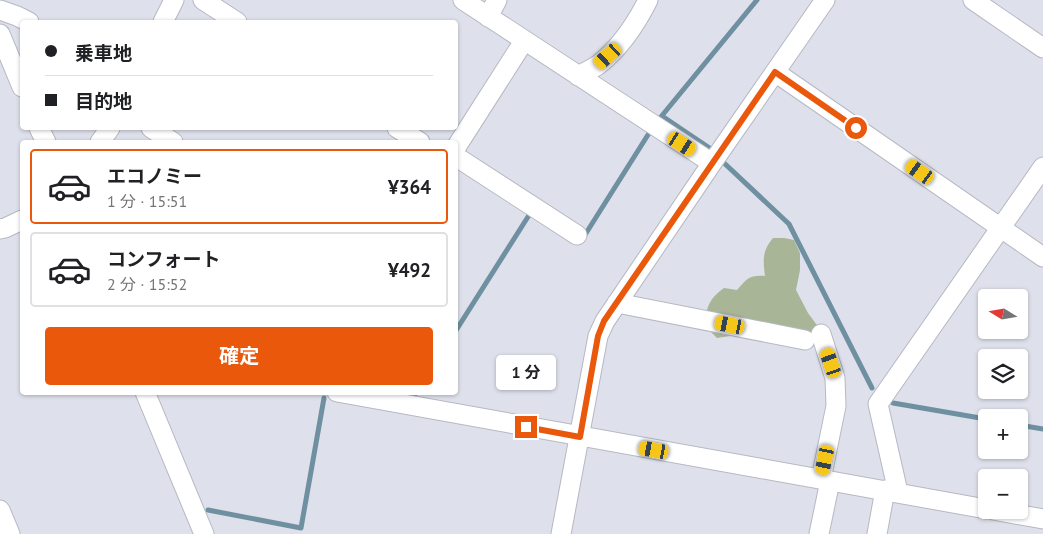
<!DOCTYPE html>
<html lang="ja">
<head>
<meta charset="utf-8">
<style>
  :root { --surface:#fff; --page:#f6f6f6; --text:#202124; --muted:#757577; --line:#e0e0e0; --accent:#ea580c }
  body { margin:0; font-family:"PT Sans","Noto Sans JP",sans-serif; background:var(--page); color:var(--text); height:100vh; display:flex; flex-direction:column; font-size:19px; white-space:nowrap }
  * { box-sizing:border-box; margin:0 }
  p { font-size:16px; color:var(--muted) }
  .icon { flex:none; width:28px; height:28px; fill:none; stroke:currentColor; stroke-width:2; stroke-linecap:round; stroke-linejoin:round }
  .map { position:relative; flex:1; overflow:hidden }
  .panel { position:absolute; left:20px; top:140px; width:438px; height:255px; display:flex; flex-direction:column; background:var(--surface); border-radius:5px; box-shadow:0 1px 4px #0004 }
  .panel>* { flex:none }
  .hud { position:absolute; left:20px; top:20px; width:438px; height:110px; border-radius:5px; box-shadow:0 1px 4px #0004; display:grid; align-content:center; height:110px; padding:0 25px; background:var(--surface) }
  .needle { width:32px; rotate:281deg }
  .controls { position:absolute; left:978px; top:289px; display:grid; gap:10px }
  .controls a { display:grid; place-items:center; width:50px; height:50px; border-radius:5px; background:var(--surface); box-shadow:0 1px 4px #0004; font-size:25px }
  .end { position:absolute; width:22px; height:22px; margin:-11px; border:6px solid #ea580c; background:#fff; box-shadow:0 0 0 2px #fff }
  .from { border-radius:50% }
  .bubble { position:absolute; height:35px; border-radius:5px; background:var(--surface); box-shadow:0 1px 4px #0004; font-size:16px; font-weight:700; line-height:35px; text-align:center }
  .car { position:absolute; width:15px; height:30px; margin:-15px -8px; border-radius:6px; box-shadow:0 0 4px 1px #0007; background:linear-gradient(#f5c518 24%,#345 0 40%,#f5c518 0 76%,#345 0 86%,#f5c518 0) }
  .hud b { display:flex; align-items:center; gap:18px; height:48px; font-size:19px }
  .hud b+b { border-top:1px solid var(--line) }
  .hud i { width:12px; height:12px; background:var(--text) }
  ul { padding:9px 0 0; list-style:none }
  li { display:flex; align-items:center; gap:15px; height:75px; margin:0 10px 8px; padding:0 15px; border:2px solid var(--line); border-radius:5px }
  li div { flex:1 }
  li b { display:block; font-size:19px }
  li em { font-style:normal; font-weight:700 }
  li.on { border-color:var(--accent) }
  li>.icon { width:45px; height:45px; stroke-width:1.5 }
  .button { display:flex; gap:10px; margin-top:auto; padding:10px 25px }
  .button a { flex:1; height:58px; border-radius:5px; background:var(--accent); color:#fff; font-size:20px; font-weight:700; line-height:58px; text-align:center }
  .map>svg:first-child { display:block }
  .forest { fill:#a8b597 }
  .lines { fill:none; stroke-linecap:round; stroke-linejoin:round }
  .stream { stroke:#6f90a0; stroke-width:5 }
  .minor-casing { stroke:#b6b8c3; stroke-width:21 }
  .minor { stroke:#fff; stroke-width:19 }
  .route { stroke:#ea580c; stroke-width:6 }
</style>
</head>
<body>
<div class="map">
<svg width="1043" height="534" viewBox="0 0 1043 534">
  <rect width="100%" height="100%" fill="#dee0eb"/>
  <path class="forest" d="M 773,238 L 784,238 L 794,240 L 800,253 L 800,270 L 796,290 L 808,313 L 819,328 L 813,345 L 737,335 L 717,338 L 705,326 C 706,307 709,299 724,288 L 737,290 C 747,279 749,275 765,276 C 763,260 762,251 773,238 Z"/>
  <g class="lines">
    <path class="stream" d="M 662,116 L 711,149 L 714,152
      M 660,118 L 757,0
      M 723,162 L 789,224 L 872,388
      M 583,238 L 651,130
      M 455,332 L 531,212 L 534,214
      M 410,400 L 411,401 L 416,392
      M 893,403 L 986,419
      M 1019,425 L 1043,429
      M 208,510 L 301,528 L 324,398"/>
    <defs>
      <path id="minor" d="M 203,0 L 237,22
        M 463,0 L 712,163
        M 973,0 L 1043,48
        M 0,10 L 17,16 L 29,22
        M 488,17 L 497,0
        M 163,22 L 174,0
        M 0,34 L 22,87
        M 775,72 L 1043,257
        M 578,76 C 584,73 592,69 598,65 C 620,48 636,24 648,0
        M 39,128 L 46,142
        M 151,128 L 173,142
        M 397,128 L 420,142
        M 100,142 L 110,128
        M 455,149 L 524,41
        M 455,156 L 577,235
        M 0,229 L 5,228 L 22,220
        M 617,303 L 805,340
        M 821,334 L 835,378 L 836,406 L 821,479
        M 145,392 L 204,534
        M 337,392 L 986,509
        M 898,492 L 878,404 L 1043,167
        M 0,510 L 10,534
        M 993,510 L 1043,519
        M 561,534 L 598,336 L 605,321 L 712,163 L 825,0
        M 819,534 L 830,481
        M 877,534 L 885,490"/>
    </defs>
    <use href="#minor" class="minor-casing"/>
    <use href="#minor" class="minor"/>
  </g>
  <g class="lines">
    <path class="route" d="M 526,427 L 580,437 L 598,336 L 604,321 L 775,72 L 856,128"/>
  </g>
</svg>
<div class="controls">
<a><svg class="needle" viewBox="-14 -14 28 28"><path d="M0-13l5 13h-10z" fill="#e53935"/><path d="M0 13l5-13h-10z" fill="#757577"/></svg></a>
<a><svg class="icon" aria-label="layers" viewBox="0 0 24 24"><path d="M12 4l9 5-9 5-9-5zM3 14l9 5 9-5"/></svg></a>
<a>+</a>
<a>−</a>
</div>
<i class="end from" style="left:856px;top:128px"></i>
<i class="end" style="left:526px;top:427px"></i>
<div class="bubble" style="left:496px;top:355px;width:60px">1 分</div>
<i class="car" style="left:608px;top:56px;rotate:228deg"></i>
<i class="car" style="left:682px;top:144px;rotate:123deg"></i>
<i class="car" style="left:920px;top:172px;rotate:305deg"></i>
<i class="car" style="left:730px;top:325px;rotate:281deg"></i>
<i class="car" style="left:831px;top:363px;rotate:341deg"></i>
<i class="car" style="left:654px;top:450px;rotate:280deg"></i>
<i class="car" style="left:825px;top:460px;rotate:192deg"></i>
<div class="hud">
<b><i class="from"></i>乗車地</b>
<b><i></i>目的地</b>
</div>
<section class="panel">
<ul>
<li class="on"><svg class="icon" aria-label="car" viewBox="0 0 24 24"><path d="M5 17H2v-5l4-1 3-4h7l3 4 3 1v5h-3M9 17h6M6 11h13"/><circle cx="7" cy="17" r="2"/><circle cx="17" cy="17" r="2"/></svg><div><b>エコノミー</b><p>1 分 · 15:51</p></div><em>¥364</em></li>
<li><svg class="icon" aria-label="car" viewBox="0 0 24 24"><path d="M5 17H2v-5l4-1 3-4h7l3 4 3 1v5h-3M9 17h6M6 11h13"/><circle cx="7" cy="17" r="2"/><circle cx="17" cy="17" r="2"/></svg><div><b>コンフォート</b><p>2 分 · 15:52</p></div><em>¥492</em></li>
</ul>
<div class="button"><a>確定</a></div>
</section>
</div>
</body>
</html>
